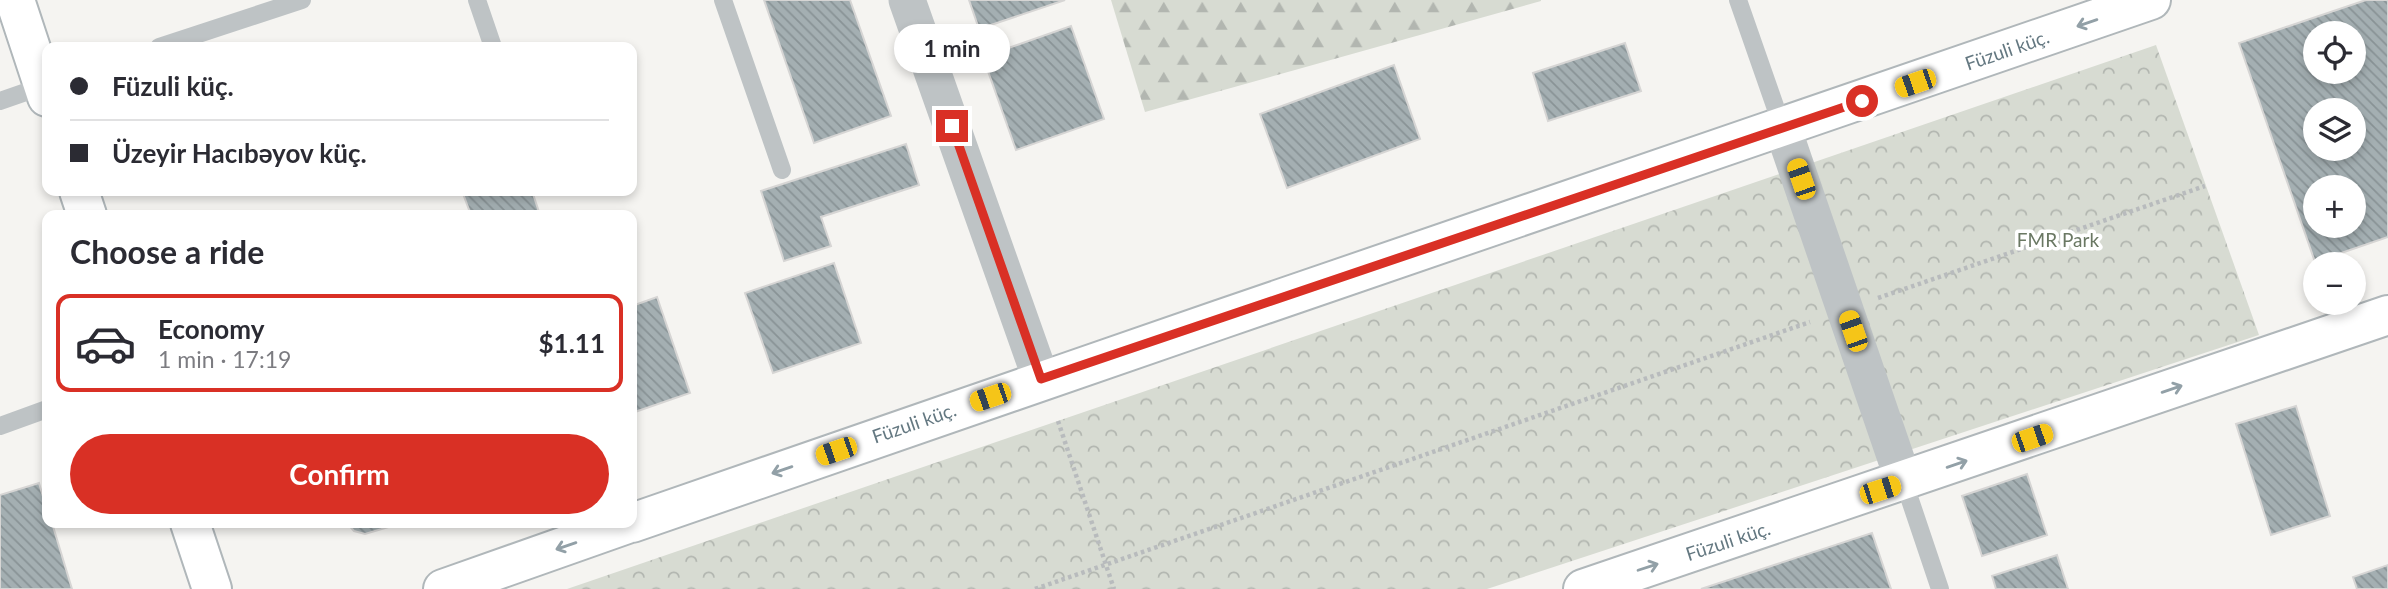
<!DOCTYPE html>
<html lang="en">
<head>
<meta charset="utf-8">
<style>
  :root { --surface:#fff; --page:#f7f7f7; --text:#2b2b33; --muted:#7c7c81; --line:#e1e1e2; --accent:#d93025 }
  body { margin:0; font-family:Lato,sans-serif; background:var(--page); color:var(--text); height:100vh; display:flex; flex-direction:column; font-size:26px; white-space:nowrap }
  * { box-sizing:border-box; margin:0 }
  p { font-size:23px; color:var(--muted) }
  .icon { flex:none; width:38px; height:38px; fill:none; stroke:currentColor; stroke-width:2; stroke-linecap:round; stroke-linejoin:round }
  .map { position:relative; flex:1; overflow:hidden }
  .side { position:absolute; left:42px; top:210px; width:595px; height:318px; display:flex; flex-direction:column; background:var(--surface); border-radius:14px; box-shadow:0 4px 10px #0003 }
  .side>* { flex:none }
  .banner { position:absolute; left:42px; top:42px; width:595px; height:154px; border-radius:14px; box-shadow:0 4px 10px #0003; display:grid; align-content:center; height:154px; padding:0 28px; background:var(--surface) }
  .controls { position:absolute; left:2303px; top:21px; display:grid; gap:14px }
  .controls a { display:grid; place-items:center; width:63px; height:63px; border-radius:50%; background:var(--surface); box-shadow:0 4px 10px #0003; font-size:35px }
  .end { position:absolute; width:32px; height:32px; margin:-16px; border:9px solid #d93025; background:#fff; box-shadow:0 0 0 4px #fff }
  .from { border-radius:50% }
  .bubble { position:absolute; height:49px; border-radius:24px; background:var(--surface); box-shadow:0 4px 10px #0003; font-size:23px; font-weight:700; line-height:49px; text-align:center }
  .car { position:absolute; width:21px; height:42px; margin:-21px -10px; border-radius:9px; box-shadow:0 0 5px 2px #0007; background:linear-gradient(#f5c518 24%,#345 0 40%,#f5c518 0 76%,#345 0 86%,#f5c518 0) }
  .banner b { display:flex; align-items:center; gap:24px; height:66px; font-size:26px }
  .banner b+b { border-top:2px solid var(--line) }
  .banner i { width:18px; height:18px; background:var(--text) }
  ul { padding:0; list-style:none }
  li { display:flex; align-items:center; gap:21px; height:98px; margin:0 14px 10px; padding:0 14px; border:4px solid transparent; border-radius:14px }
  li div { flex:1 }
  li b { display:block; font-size:26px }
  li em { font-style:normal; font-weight:700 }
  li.current { border-color:var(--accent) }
  li>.icon { width:63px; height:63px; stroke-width:1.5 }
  h2 { padding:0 28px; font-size:32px; line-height:84px }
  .button { display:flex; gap:14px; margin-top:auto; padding:14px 28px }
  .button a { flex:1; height:80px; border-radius:42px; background:var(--accent); color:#fff; font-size:28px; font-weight:700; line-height:80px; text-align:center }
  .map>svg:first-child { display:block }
  .forest { fill:url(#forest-firs) }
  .park { fill:url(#park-crowns) }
  .building { fill:url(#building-back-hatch); stroke:#d6d5d4; stroke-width:2; fill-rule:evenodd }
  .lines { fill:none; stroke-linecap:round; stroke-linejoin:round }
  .secondary-casing { stroke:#b0b7ba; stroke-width:42 }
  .path { stroke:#b8bbbd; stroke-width:4.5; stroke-dasharray:3.5 3.5; stroke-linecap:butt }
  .lane { stroke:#bec3c5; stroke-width:18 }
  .street { stroke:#bec3c5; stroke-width:37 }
  .secondary { stroke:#fff; stroke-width:38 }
  .oneway { stroke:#92a0a7 }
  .route { stroke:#d93025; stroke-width:9 }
  .labels { text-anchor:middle; stroke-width:7; stroke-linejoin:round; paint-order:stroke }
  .street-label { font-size:19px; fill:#647881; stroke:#fff }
  .park-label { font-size:19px; fill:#6a7863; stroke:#fff }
</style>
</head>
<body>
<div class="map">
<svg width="2388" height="589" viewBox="0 0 2388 589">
  <defs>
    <pattern id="forest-firs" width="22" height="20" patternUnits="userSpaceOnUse" patternTransform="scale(1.75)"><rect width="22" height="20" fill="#d7dbd2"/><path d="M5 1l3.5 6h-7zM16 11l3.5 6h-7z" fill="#b2b6b0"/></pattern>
    <pattern id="park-crowns" width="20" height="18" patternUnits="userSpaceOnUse" patternTransform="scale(1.75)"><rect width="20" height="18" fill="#d7dbd2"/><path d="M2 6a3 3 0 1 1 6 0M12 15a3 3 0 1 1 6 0" fill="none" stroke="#b2b6b0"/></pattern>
    <pattern id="building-back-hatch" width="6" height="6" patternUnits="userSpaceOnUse" patternTransform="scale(1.75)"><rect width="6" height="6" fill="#a4afb2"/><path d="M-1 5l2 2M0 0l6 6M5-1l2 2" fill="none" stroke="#899396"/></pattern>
  </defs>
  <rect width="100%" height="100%" fill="#f5f4f1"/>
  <path class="forest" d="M 1111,0 L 1541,0 L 1541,1 L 1145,112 Z"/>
  <path class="park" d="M 2156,45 L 2259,335 L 1487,589 L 567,589 Z"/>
  <path class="building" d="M 764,0 L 850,0 L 891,116 L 814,143 Z
    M 969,0 L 1065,0 L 979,29 Z
    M 2366,0 L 2388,0 L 2388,237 L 2315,262 L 2239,43 ZM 2315,33 L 2354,33 L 2354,72 L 2315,72 ZM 2315,110 L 2354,110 L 2354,149 L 2315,149 ZM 2315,187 L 2354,187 L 2354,226 L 2315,226 Z
    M 1071,26 L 1104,119 L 1016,150 L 983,57 Z
    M 1625,43 L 1641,91 L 1548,121 L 1533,73 Z
    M 1394,65 L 1420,139 L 1287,188 L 1260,114 Z
    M 906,144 L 919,185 L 821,217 L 831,246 L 784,261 L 761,191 Z
    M 462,191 L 532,191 L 540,215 L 471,215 Z
    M 834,263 L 861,343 L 773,373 L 745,293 Z
    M 657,297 L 690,393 L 632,413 L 632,306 Z
    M 2296,406 L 2330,516 L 2271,535 L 2236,424 Z
    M 2027,474 L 2047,535 L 1982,556 L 1962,496 Z
    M 39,483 L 47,510 L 47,523 L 52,523 L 72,589 L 0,589 L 0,495 Z
    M 347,523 L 402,523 L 365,534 L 354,531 Z
    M 1872,533 L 1891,589 L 1701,589 Z
    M 2057,555 L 2068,589 L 1996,589 L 1992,576 Z
    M 2388,565 L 2388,589 L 2357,589 L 2353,577 Z"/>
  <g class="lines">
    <defs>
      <path id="secondary" d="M 15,0 L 47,97
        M 79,191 L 87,215
        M 190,523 L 212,589
        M 632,523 C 1137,345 1646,177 2151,0
        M 443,589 L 630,523
        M 1583,589 L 2388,315"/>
    </defs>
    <use href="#secondary" class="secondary-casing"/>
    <path class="path" d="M 1878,298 L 2205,186
      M 1058,421 L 1114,589
      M 1035,589 L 1810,322"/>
    <path class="lane" d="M 477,0 L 493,47
      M 723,0 L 782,170
      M 1738,0 L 1783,129
      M 159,47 L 302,0
      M 0,101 L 46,85
      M 0,426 L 47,409
      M 1904,482 L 1940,589"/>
    <path class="street" d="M 907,0 L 1041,379
      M 1783,129 L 1904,482"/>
    <use href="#secondary" class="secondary"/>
  </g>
  <defs><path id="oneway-shaft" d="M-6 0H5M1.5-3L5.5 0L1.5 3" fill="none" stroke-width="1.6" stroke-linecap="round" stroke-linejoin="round" transform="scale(1.75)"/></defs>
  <g class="oneway">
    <use href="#oneway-shaft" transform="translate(2087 23) rotate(161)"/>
    <use href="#oneway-shaft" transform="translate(2172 389) rotate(-19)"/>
    <use href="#oneway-shaft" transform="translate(1957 464) rotate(-19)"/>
    <use href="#oneway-shaft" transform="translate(782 470) rotate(161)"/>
    <use href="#oneway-shaft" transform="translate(566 546) rotate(161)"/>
    <use href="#oneway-shaft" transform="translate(1648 567) rotate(-18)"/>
  </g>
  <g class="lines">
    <path class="route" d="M 952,126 L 1041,379 L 1862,101"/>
  </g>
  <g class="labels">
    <g class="street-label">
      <text transform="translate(2007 50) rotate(-19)" y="7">Füzuli küç.</text>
      <text transform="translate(914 423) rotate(-19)" y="7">Füzuli küç.</text>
      <text transform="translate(1728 541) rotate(-18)" y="7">Füzuli küç.</text>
    </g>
    <g class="park-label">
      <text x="2058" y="247">FMR Park</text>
    </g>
  </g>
</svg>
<div class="controls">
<a><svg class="icon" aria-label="locate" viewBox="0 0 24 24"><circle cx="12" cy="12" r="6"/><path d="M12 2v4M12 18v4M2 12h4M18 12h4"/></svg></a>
<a><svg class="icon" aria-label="layers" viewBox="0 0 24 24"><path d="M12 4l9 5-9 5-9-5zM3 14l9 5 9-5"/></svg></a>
<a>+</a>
<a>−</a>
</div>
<i class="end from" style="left:1862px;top:101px"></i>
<i class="end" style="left:952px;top:126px"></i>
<div class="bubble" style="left:894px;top:24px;width:116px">1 min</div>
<i class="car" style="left:1915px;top:83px;rotate:251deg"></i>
<i class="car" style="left:1801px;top:179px;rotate:341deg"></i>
<i class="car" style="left:1853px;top:331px;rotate:341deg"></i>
<i class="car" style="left:990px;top:397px;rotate:251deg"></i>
<i class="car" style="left:2032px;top:438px;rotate:71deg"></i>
<i class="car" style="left:836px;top:451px;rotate:251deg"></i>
<i class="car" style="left:1880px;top:490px;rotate:72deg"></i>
<div class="banner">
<b><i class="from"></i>Füzuli küç.</b>
<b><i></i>Üzeyir Hacıbəyov küç.</b>
</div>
<section class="side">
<h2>Choose a ride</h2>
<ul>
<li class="current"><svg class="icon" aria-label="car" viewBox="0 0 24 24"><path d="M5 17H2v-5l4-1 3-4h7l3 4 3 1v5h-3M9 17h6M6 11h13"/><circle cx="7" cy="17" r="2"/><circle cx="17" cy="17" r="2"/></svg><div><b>Economy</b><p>1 min · 17:19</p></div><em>$1.11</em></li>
</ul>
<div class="button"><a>Confirm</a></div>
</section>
</div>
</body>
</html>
